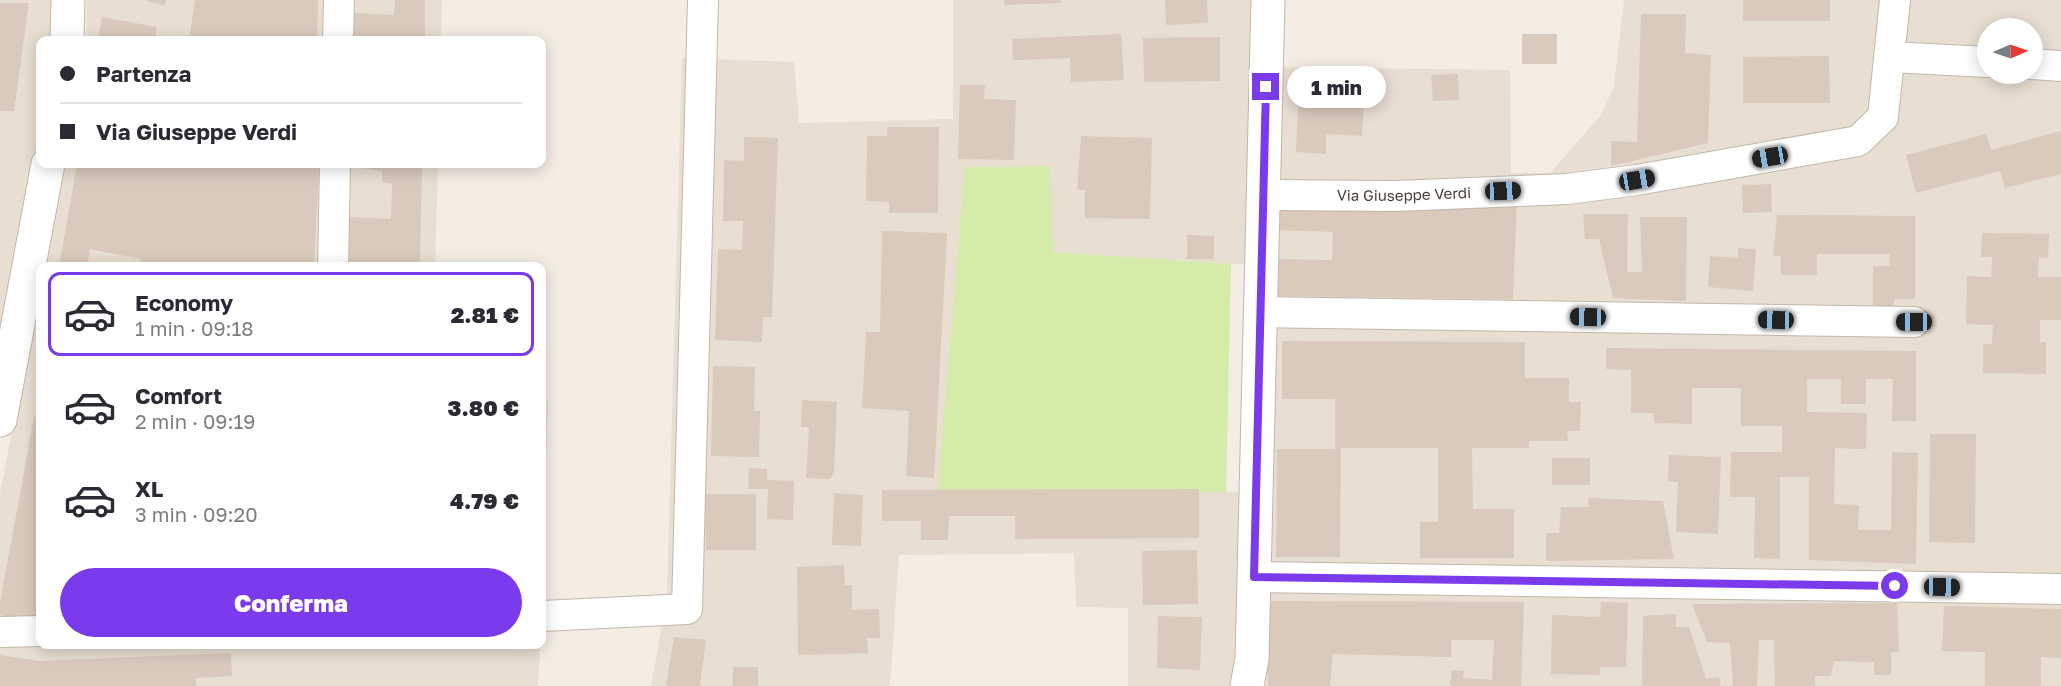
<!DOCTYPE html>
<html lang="it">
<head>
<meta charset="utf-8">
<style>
  :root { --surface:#fff; --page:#f7f7f7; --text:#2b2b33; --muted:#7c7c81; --line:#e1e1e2; --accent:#7c3aed }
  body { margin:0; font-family:"Golos Text",sans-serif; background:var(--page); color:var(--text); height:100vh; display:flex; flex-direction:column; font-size:22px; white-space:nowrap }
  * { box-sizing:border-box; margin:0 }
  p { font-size:20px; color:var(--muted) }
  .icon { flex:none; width:33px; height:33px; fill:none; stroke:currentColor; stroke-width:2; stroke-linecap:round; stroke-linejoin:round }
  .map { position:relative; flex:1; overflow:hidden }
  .details { position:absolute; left:36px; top:262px; width:510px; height:387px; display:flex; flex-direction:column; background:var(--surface); border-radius:12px; box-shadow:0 3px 15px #0003 }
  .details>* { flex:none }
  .top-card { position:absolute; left:36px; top:36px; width:510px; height:132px; border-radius:12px; box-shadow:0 3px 15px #0003; display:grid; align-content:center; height:132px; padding:0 24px; background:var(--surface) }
  .needle { width:39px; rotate:88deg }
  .controls { position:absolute; left:1977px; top:18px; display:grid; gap:12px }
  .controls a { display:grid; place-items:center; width:66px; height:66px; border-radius:50%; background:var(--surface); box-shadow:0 3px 15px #0003; font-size:30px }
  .end { position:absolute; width:27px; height:27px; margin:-14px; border:8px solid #7c3aed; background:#fff; box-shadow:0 0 0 3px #fff }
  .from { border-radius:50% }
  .bubble { position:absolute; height:42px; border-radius:21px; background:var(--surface); box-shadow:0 3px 15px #0003; font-size:20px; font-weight:800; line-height:42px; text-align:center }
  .car { position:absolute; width:18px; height:36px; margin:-18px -9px; border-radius:8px; box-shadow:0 0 4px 2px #0007; background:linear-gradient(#222 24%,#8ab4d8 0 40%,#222 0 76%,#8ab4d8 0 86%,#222 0) }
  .top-card b { display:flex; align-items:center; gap:21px; height:57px; font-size:22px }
  .top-card b+b { border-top:2px solid var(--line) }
  .top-card i { width:15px; height:15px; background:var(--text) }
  ul { padding:10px 0 0; list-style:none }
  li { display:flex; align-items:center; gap:18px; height:84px; margin:0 12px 9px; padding:0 12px; border:3px solid transparent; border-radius:12px }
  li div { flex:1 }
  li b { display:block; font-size:22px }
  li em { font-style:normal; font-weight:800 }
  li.on { border-color:var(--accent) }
  li>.icon { width:54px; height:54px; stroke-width:1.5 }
  .button { display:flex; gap:12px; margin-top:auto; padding:12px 24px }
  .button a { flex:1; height:69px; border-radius:36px; background:var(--accent); color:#fff; font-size:24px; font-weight:800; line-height:69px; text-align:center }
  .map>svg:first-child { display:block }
  .residential { fill:#e8ded2; fill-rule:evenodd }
  .green { fill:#d5ebaa }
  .building { fill:#d9cabc }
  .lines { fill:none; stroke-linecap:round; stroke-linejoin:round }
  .minor-casing { stroke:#c2b7a9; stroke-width:32 }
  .tertiary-casing { stroke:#c2b7a9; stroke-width:35 }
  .minor { stroke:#fff; stroke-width:30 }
  .tertiary { stroke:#fff; stroke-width:33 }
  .route { stroke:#7c3aed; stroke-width:8 }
  .labels { text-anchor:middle; stroke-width:6; stroke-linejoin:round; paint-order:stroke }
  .street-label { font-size:15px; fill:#463d34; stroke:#fff }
</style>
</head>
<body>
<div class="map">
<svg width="2061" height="686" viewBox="0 0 2061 686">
  <rect width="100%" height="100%" fill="#f3ede4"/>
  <path class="residential" d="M 0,0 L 56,0 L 55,40 L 40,40 L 40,141 L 0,363 Z
    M 87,0 L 442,0 L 441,40 L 86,40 Z
    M 953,0 L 1255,0 L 1250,265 L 1053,252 L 938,490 L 1246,492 L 1238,686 L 1128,686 L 1128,608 L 1076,607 L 1074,553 L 899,555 L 890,686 L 651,686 L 667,595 L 682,58 L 794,62 L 799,123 L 953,119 Z
    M 1624,0 L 2061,0 L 2061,686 L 1255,686 L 1273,67 L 1510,70 L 1511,173 L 1550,173 L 1601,115 L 1614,86 ZM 1988,28 L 2032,28 L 2032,74 L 1988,74 Z
    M 66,164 L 438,164 L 435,267 L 45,267 Z
    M 40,290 L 40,645 L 540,645 L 538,686 L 0,686 L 0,493 Z
    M 542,400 L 548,400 L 542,586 Z"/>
  <path class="green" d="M 1050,166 L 1053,252 L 1231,264 L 1226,492 L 938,490 L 965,167 Z"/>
  <path class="building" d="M 147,0 L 166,0 L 165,6 L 147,1 Z
    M 195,0 L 318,0 L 317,40 L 189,40 Z
    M 395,0 L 425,0 L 425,40 L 352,40 L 353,13 L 394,15 Z
    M 1004,0 L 1061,0 L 1061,3 L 1005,5 Z
    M 1165,0 L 1207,0 L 1208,23 L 1166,25 Z
    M 1743,0 L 1830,0 L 1830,21 L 1743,21 Z
    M 0,3 L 29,3 L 14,111 L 0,111 Z
    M 1641,14 L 1686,14 L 1685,53 L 1711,55 L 1708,143 L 1611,166 L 1611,141 L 1637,142 Z
    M 102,17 L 157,27 L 155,40 L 98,40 Z
    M 1121,34 L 1124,80 L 1071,82 L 1070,58 L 1013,60 L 1012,39 Z
    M 1522,34 L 1557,34 L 1557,64 L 1522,64 Z
    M 1220,37 L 1220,81 L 1144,82 L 1143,38 Z
    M 1829,56 L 1830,103 L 1743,103 L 1743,57 Z
    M 1330,70 L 1357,72 L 1355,100 L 1364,102 L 1362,136 L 1326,134 L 1326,154 L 1296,152 L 1299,84 L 1329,86 Z
    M 1458,74 L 1459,100 L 1433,101 L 1431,75 Z
    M 960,85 L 985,85 L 984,99 L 1016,100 L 1014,160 L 958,159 Z
    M 887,127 L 939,127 L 938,213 L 889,213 L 889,202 L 866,201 L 867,136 L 887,136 Z
    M 2061,131 L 2061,174 L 2005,188 L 2000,171 L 1916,193 L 1906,155 L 1986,134 L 1991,150 Z
    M 1081,136 L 1152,138 L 1150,219 L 1085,218 L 1085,190 L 1077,190 Z
    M 744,137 L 778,138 L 772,317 L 763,317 L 762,342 L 715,340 L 718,249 L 742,250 L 743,221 L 723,221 L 724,160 L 744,161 Z
    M 77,164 L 319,164 L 314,267 L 139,267 L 141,259 L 90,249 L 87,267 L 59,267 Z
    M 349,164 L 422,164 L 420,267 L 348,267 L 347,217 L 391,219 L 392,184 L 382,182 L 382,171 L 349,166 Z
    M 1771,184 L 1772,212 L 1743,213 L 1742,185 Z
    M 1517,200 L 1513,299 L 1276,296 L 1277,259 L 1332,260 L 1333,232 L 1276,230 L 1278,206 Z
    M 1583,214 L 1628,214 L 1627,272 L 1642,272 L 1640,217 L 1687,217 L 1686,301 L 1613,298 L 1599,239 L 1585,239 Z
    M 1777,215 L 1915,216 L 1915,299 L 1895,299 L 1892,307 L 1873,307 L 1873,266 L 1890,266 L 1889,254 L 1817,254 L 1817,275 L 1781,275 L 1781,256 L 1773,256 Z
    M 882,231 L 947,233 L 934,478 L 906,476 L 909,411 L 862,408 L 866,332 L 880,332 Z
    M 1982,233 L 2049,234 L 2048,258 L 2039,257 L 2038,277 L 2061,277 L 2061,320 L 2040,320 L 2040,342 L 2046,342 L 2046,374 L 1983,373 L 1983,344 L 1992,344 L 1993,325 L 1966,324 L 1967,276 L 1991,277 L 1992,257 L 1981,257 Z
    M 1187,235 L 1214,236 L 1214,259 L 1187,259 Z
    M 1738,248 L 1756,249 L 1753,291 L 1708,287 L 1710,256 L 1738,258 Z
    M 1282,341 L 1525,342 L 1525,378 L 1569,378 L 1569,402 L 1581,402 L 1580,431 L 1567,431 L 1568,441 L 1529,441 L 1529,448 L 1472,448 L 1473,509 L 1514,509 L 1514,558 L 1420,558 L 1420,522 L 1438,522 L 1438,448 L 1341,448 L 1340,557 L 1276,557 L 1277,449 L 1335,449 L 1335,399 L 1282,399 Z
    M 1606,348 L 1916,351 L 1916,421 L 1892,421 L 1893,379 L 1866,379 L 1866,404 L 1841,404 L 1841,379 L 1807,379 L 1807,412 L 1867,413 L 1866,449 L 1835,448 L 1834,504 L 1859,505 L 1858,530 L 1891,530 L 1892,452 L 1918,453 L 1916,564 L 1809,560 L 1809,477 L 1780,477 L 1780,559 L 1754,558 L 1755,497 L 1730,497 L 1731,452 L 1782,452 L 1782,426 L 1741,426 L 1741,388 L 1692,388 L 1692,424 L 1654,423 L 1654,413 L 1631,413 L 1631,370 L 1606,369 Z
    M 713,366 L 755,367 L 754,411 L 760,411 L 759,457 L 711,456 Z
    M 802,400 L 837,402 L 834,471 L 830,479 L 806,478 L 809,427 L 801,427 Z
    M 34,417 L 40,418 L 40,622 L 0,615 L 0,603 Z
    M 1930,434 L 1976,434 L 1975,543 L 1929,542 Z
    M 1669,455 L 1721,457 L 1718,534 L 1676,532 L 1678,482 L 1668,481 Z
    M 1552,458 L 1590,458 L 1590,485 L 1552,485 Z
    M 749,468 L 767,469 L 767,480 L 794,481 L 793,520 L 767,519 L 768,489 L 748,489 Z
    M 1199,489 L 1199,538 L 1015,539 L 1015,516 L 949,516 L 948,540 L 921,540 L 921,521 L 882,521 L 882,490 Z
    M 834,493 L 863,495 L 861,546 L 832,545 Z
    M 705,494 L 756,494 L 756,550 L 706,550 Z
    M 1588,498 L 1663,501 L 1674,559 L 1546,561 L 1546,533 L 1559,533 L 1561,507 L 1589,507 Z
    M 1197,550 L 1198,604 L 1143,605 L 1142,551 Z
    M 844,565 L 845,585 L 852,585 L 852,610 L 879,609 L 880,638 L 867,638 L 868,653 L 798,655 L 797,567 Z
    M 1268,601 L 1524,602 L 1521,686 L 1450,686 L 1452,670 L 1464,671 L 1463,678 L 1492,680 L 1494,640 L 1451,640 L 1451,657 L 1333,654 L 1330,686 L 1268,686 Z
    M 1601,602 L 1628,603 L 1626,667 L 1600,667 L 1600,675 L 1551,674 L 1552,615 L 1600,617 Z
    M 1897,603 L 1899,652 L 1891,652 L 1891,675 L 1874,675 L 1874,662 L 1834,661 L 1831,676 L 1815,676 L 1815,686 L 1775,686 L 1774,640 L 1759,640 L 1757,686 L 1733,686 L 1730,643 L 1707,642 L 1692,604 Z
    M 1944,606 L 2061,609 L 2061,658 L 2041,657 L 2041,686 L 1985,686 L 1985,652 L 1942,651 Z
    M 1676,614 L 1676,627 L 1689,627 L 1706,679 L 1719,677 L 1721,686 L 1642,686 L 1643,616 Z
    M 1158,616 L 1202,617 L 1200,670 L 1157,668 Z
    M 674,637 L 706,640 L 700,686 L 666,686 Z
    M 231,653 L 232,676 L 196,678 L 196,686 L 0,686 L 0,655 L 39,661 Z
    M 733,667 L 758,667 L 758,686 L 733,686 Z"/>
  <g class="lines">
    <defs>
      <g id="minor">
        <path d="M 338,40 L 339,0"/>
        <path d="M 1890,57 L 1988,62"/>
        <path d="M 2032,64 L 2061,66"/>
        <path id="s1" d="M 1263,195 L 1395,196 L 1567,189 L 1637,180 L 1858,141 L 1883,117 L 1895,0"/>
        <path d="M 333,267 L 335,164"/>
        <path d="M 1260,312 L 1914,322"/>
        <path d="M 1254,577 L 2061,589"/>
        <path d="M 542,616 L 687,609 L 703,0"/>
        <path d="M 0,632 L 40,631"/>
      </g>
      <path id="tertiary" d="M 67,40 L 68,0
        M 0,420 L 48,164
        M 1247,686 L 1252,659 L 1268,0"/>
    </defs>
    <use href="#minor" class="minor-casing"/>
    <use href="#tertiary" class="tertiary-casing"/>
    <use href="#minor" class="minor"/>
    <use href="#tertiary" class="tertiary"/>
  </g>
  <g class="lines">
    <path class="route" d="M 1266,87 L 1254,577 L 1895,586"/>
  </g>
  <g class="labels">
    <g class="street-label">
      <text dy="5" stroke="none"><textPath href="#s1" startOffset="141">Via Giuseppe Verdi</textPath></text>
    </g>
  </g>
</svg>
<div class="controls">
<a><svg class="needle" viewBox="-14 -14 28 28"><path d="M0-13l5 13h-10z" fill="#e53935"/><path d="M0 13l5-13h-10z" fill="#7c7c81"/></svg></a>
</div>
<i class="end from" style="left:1895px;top:586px"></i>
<i class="end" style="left:1266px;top:87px"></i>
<div class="bubble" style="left:1287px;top:66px;width:99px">1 min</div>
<i class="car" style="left:1770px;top:157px;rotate:260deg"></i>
<i class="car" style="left:1637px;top:180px;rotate:80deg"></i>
<i class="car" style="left:1503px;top:191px;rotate:88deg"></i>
<i class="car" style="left:1588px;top:317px;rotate:271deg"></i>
<i class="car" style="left:1776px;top:320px;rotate:271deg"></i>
<i class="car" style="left:1914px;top:322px;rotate:270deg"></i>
<i class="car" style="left:1942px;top:587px;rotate:91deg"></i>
<div class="top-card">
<b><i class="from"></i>Partenza</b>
<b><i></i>Via Giuseppe Verdi</b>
</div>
<section class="details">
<ul>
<li class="on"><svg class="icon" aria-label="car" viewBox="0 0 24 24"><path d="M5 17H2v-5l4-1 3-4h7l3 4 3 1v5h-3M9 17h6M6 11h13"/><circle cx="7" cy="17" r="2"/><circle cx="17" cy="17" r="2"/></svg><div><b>Economy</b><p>1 min · 09:18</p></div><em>2.81 €</em></li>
<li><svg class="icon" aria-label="car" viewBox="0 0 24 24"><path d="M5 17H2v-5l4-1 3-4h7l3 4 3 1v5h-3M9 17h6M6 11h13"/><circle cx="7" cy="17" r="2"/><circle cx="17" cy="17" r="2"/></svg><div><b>Comfort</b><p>2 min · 09:19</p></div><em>3.80 €</em></li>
<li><svg class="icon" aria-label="car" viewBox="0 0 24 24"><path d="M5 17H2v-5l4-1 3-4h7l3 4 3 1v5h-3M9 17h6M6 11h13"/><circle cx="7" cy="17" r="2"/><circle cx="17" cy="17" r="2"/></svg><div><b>XL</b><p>3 min · 09:20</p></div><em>4.79 €</em></li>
</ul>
<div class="button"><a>Conferma</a></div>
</section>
</div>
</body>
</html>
